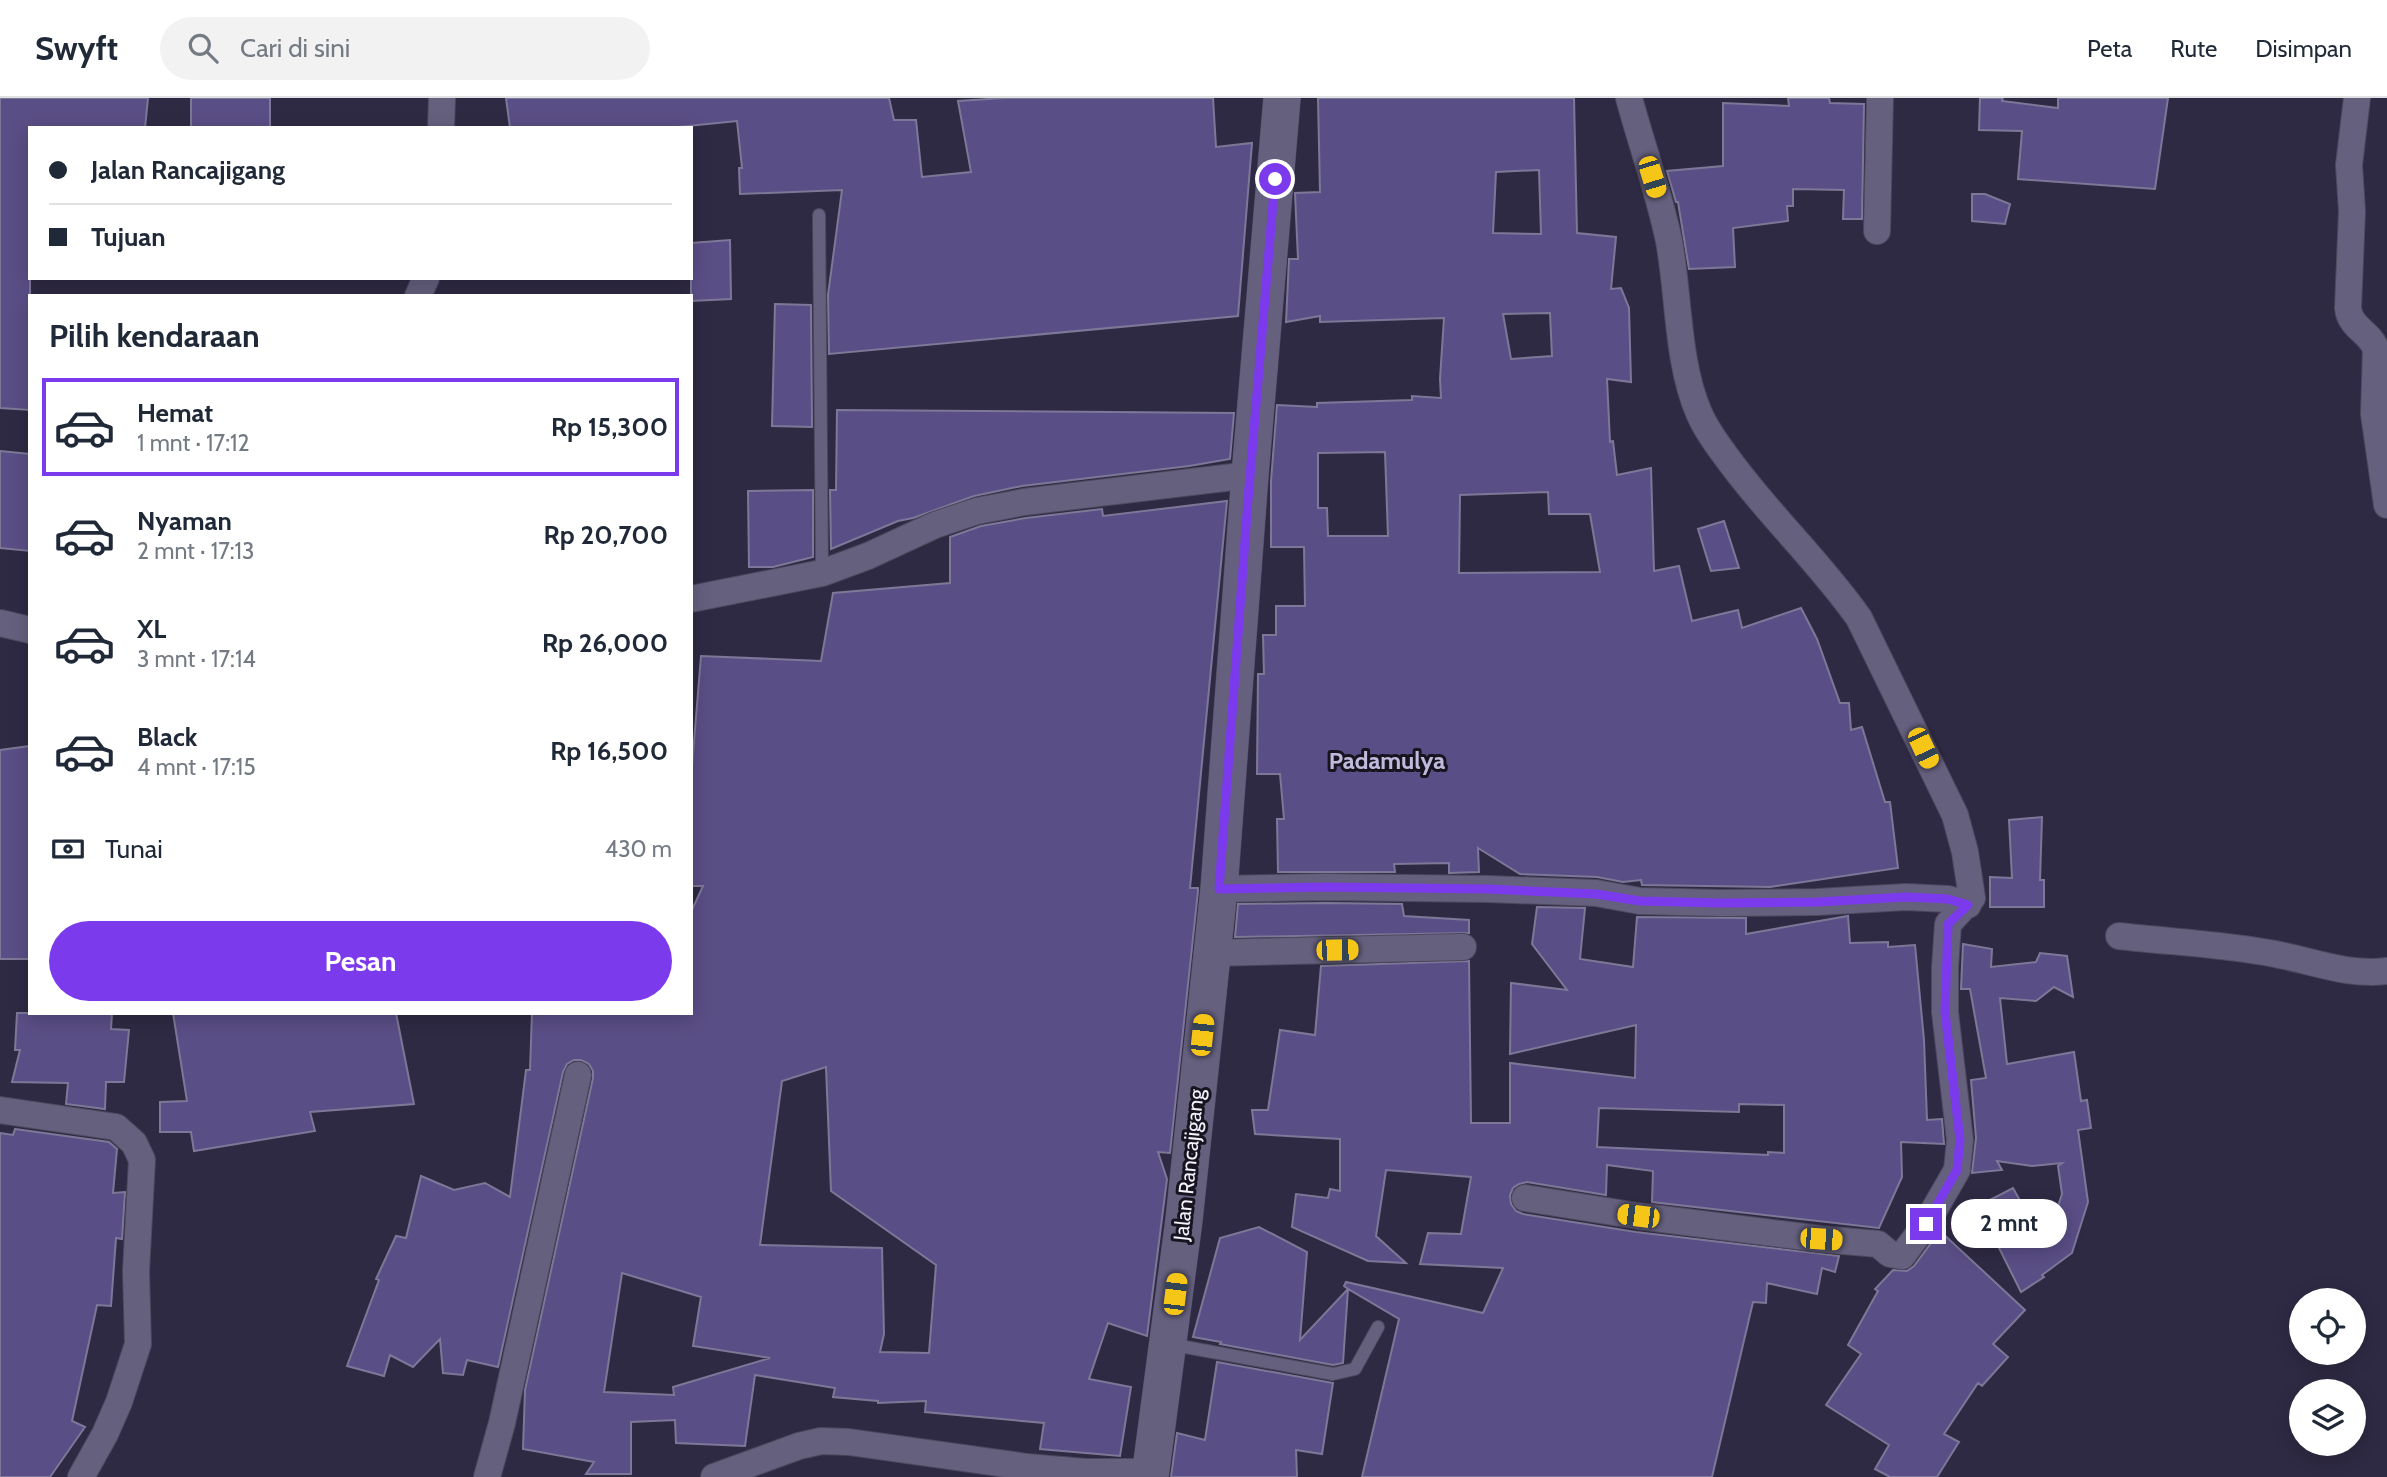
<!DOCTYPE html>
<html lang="id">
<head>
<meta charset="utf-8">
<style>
  :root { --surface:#fff; --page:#f2f2f3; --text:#1f2937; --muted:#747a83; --line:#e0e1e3; --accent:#7c3aed }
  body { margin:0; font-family:Cabin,sans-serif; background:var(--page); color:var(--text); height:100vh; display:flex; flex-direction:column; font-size:26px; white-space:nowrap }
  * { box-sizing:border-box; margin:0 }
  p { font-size:23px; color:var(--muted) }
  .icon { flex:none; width:38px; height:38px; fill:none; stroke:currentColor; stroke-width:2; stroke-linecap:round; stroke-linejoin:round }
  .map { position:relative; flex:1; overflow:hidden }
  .panel { position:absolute; left:28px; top:196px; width:665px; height:721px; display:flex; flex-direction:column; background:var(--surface); border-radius:0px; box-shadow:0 4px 18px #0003 }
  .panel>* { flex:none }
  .top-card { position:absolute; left:28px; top:28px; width:665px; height:154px; border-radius:0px; box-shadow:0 4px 18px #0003; display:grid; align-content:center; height:154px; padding:0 21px; background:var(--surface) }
  .fabs { position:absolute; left:2289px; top:1190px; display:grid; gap:14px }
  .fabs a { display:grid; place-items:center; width:77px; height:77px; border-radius:50%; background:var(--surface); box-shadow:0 4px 18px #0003; font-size:35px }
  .end { position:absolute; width:32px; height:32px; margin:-16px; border:9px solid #7c3aed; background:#fff; box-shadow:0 0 0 4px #fff }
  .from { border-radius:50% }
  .bubble { position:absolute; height:49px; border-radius:24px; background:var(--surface); box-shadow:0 4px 18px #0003; font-size:23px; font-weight:700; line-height:49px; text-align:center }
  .car { position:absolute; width:21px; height:42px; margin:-21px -10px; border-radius:9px; box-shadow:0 0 5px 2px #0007; background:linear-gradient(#f5c518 24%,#345 0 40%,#f5c518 0 76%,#345 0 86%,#f5c518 0) }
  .top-card b { display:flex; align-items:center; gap:24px; height:66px; font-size:26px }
  .top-card b+b { border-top:2px solid var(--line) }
  .top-card i { width:18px; height:18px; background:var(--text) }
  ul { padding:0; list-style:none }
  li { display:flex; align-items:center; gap:21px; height:98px; margin:0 14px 10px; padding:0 7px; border:4px solid transparent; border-radius:0px }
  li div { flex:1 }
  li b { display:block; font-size:26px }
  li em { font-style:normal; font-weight:700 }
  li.on { border-color:var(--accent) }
  li>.icon { width:63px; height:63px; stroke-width:1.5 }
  h2 { padding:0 21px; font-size:32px; line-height:84px }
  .pay { display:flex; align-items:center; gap:18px; height:77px; padding:0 21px; font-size:26px }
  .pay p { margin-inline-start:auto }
  .primary-button { display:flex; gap:14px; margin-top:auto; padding:14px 21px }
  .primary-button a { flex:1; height:80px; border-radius:42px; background:var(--accent); color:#fff; font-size:28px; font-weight:700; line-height:80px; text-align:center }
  header { display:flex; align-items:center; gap:42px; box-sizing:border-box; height:98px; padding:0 35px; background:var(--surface); border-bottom:2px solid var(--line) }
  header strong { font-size:33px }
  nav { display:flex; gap:38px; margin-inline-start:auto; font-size:24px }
  .search { width:490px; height:63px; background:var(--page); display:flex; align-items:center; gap:18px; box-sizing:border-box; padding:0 24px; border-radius:38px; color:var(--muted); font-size:26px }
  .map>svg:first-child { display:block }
  .building { fill:#5a4e86; stroke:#7d7897; stroke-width:2; fill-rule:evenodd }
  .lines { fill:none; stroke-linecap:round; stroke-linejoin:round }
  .service-casing { stroke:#4c485d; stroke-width:14 }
  .minor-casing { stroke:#4c485d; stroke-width:28 }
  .secondary-casing { stroke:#4c485d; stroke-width:38 }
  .service { stroke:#65607e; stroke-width:12 }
  .minor { stroke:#65607e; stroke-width:26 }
  .secondary { stroke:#65607e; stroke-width:37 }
  .route { stroke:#7c3aed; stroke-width:9 }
  .labels { text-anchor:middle; stroke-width:6; stroke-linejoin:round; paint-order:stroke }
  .street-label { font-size:21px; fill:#f3f2fd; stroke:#171420 }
  .quarter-label { font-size:24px; font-weight:bold; fill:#c0bbdc; stroke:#171420 }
</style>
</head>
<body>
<header>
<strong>Swyft</strong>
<div class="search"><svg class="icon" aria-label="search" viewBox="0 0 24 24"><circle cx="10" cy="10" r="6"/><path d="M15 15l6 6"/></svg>Cari di sini</div>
<nav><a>Peta</a><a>Rute</a><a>Disimpan</a></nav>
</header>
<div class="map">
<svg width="2387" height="1379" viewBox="0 0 2387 1379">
  <rect width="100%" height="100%" fill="#2f2a44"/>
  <path class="building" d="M 0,0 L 148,0 L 145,30 L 30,30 L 30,312 L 0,310 Z
    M 191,0 L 270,0 L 270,30 L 191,30 Z
    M 506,0 L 889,0 L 894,22 L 916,22 L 922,79 L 971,74 L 958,3 L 1004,0 L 1213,0 L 1216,49 L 1252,45 L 1238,218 L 829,256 L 828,197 L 842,92 L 740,96 L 739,70 L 742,70 L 737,23 L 668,30 L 510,30 Z
    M 1318,0 L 1574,0 L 1577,135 L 1616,139 L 1611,191 L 1621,190 L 1629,210 L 1631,284 L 1607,281 L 1610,344 L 1613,343 L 1617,377 L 1651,370 L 1654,473 L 1679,468 L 1692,523 L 1738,512 L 1742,530 L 1801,510 L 1817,541 L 1840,605 L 1849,605 L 1851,632 L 1862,629 L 1885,704 L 1890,704 L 1898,770 L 1770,789 L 1642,787 L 1641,782 L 1623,784 L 1597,779 L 1520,776 L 1478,750 L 1479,774 L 1449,775 L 1449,765 L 1394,766 L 1395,774 L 1278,774 L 1277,721 L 1284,721 L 1280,676 L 1257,676 L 1258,576 L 1264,576 L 1263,537 L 1276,537 L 1276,508 L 1305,508 L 1304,449 L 1271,449 L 1271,383 L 1277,307 L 1317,309 L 1317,305 L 1412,302 L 1412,298 L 1441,300 L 1440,281 L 1444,220 L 1320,224 L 1320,218 L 1286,224 L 1289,161 L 1298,161 L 1295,95 L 1320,94 ZM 1539,72 L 1541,136 L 1493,135 L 1496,74 ZM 1550,215 L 1552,258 L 1511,261 L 1503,216 ZM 1385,354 L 1388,438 L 1328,438 L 1327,410 L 1318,410 L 1318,355 ZM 1548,394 L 1549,416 L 1590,416 L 1600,474 L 1459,475 L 1460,397 Z
    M 1788,0 L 1829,0 L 1830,5 L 1864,6 L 1862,121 L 1843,121 L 1844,92 L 1793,91 L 1793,108 L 1787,108 L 1788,123 L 1733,130 L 1735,169 L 1689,171 L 1678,104 L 1676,104 L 1667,73 L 1723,68 L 1723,5 L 1789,8 Z
    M 1980,0 L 2003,0 L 2002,3 L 2058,10 L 2058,0 L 2168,0 L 2155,91 L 2018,81 L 2022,33 L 1979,32 Z
    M 1972,96 L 1985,96 L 2010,106 L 2005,126 L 1972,123 Z
    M 730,142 L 731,201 L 691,203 L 691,145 Z
    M 775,206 L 811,207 L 812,329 L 772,328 Z
    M 837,312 L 1234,315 L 1230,361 L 1189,368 L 1022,388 L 974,398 L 913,420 L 898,423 L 831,451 L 830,392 L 836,392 Z
    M 0,353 L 30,356 L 30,453 L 0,450 Z
    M 813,392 L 813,459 L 773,469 L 749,469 L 748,393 Z
    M 1227,403 L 1190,790 L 1198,790 L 1198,793 L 1170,1055 L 1158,1054 L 1167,1081 L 1147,1238 L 1108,1225 L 1089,1281 L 1131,1289 L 1120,1358 L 1040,1351 L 1044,1325 L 925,1314 L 926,1303 L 878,1305 L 878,1303 L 833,1299 L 835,1290 L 755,1277 L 745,1348 L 676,1345 L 675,1322 L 631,1324 L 631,1376 L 586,1376 L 594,1364 L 523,1351 L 525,1292 L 593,980 L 593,973 L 589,966 L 581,962 L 574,962 L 567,966 L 563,974 L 498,1269 L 467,1262 L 463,1277 L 443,1275 L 440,1241 L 413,1269 L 390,1257 L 384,1278 L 347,1268 L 379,1182 L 376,1181 L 396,1138 L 406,1140 L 421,1078 L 454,1092 L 485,1085 L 510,1099 L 526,972 L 530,972 L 532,915 L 691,915 L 691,814 L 703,788 L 691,788 L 691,680 L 701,558 L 821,563 L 833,495 L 950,485 L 950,439 L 981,428 L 1026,420 L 1102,411 L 1103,418 ZM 826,969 L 831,1093 L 936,1167 L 929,1255 L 880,1254 L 884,1236 L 882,1150 L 760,1147 L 782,983 ZM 622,1175 L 701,1199 L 693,1248 L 770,1260 L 673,1289 L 674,1297 L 604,1294 Z
    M 1724,423 L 1739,470 L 1711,473 L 1698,431 Z
    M 30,648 L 30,861 L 0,861 L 0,652 Z
    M 2042,719 L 2040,782 L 2044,782 L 2044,809 L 1990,809 L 1990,779 L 2012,780 L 2009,722 Z
    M 1325,805 L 1402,806 L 1404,818 L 1469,822 L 1469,835 L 1235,839 L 1238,806 Z
    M 1537,809 L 1585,810 L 1580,861 L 1633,869 L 1637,819 L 1746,820 L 1746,836 L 1848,818 L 1850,845 L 1888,844 L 1888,849 L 1915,847 L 1924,942 L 1927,1022 L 1942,1021 L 1944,1046 L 1901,1044 L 1902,1079 L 1879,1130 L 1652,1104 L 1653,1073 L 1607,1067 L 1606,1097 L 1527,1084 L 1519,1086 L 1513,1090 L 1510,1097 L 1511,1106 L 1516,1113 L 1523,1116 L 1636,1134 L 1839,1158 L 1835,1174 L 1822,1170 L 1817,1196 L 1767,1185 L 1766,1205 L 1753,1204 L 1712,1379 L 1362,1379 L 1399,1221 L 1348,1191 L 1343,1265 L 1333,1267 L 1220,1246 L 1221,1244 L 1193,1239 L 1220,1140 L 1259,1129 L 1307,1154 L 1300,1242 L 1348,1191 L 1344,1188 L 1346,1184 L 1483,1215 L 1503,1170 L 1420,1166 L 1428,1135 L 1461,1136 L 1471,1079 L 1386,1072 L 1376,1138 L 1406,1165 L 1368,1163 L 1292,1129 L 1296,1096 L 1328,1100 L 1330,1091 L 1340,1093 L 1340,1041 L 1255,1036 L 1252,1012 L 1268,1012 L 1280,932 L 1315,937 L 1321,868 L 1469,863 L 1471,1025 L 1510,1025 L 1510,965 L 1635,980 L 1636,927 L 1510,956 L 1511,885 L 1567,892 L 1532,846 ZM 1739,1006 L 1784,1007 L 1784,1055 L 1768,1054 L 1768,1057 L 1597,1049 L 1599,1010 L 1739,1014 Z
    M 1963,846 L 1992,851 L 1991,869 L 2036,864 L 2040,855 L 2067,858 L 2073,899 L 2054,889 L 2036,903 L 2000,900 L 2007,966 L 2074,954 L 2081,1003 L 2087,1002 L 2091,1030 L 2078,1032 L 2088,1104 L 2072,1155 L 2042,1177 L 2044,1179 L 2021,1194 L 1978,1108 L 2013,1090 L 2045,1147 L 2062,1096 L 2058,1068 L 2062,1065 L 2032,1068 L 1997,1063 L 2002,1072 L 1972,1075 L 1976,1040 L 1971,982 L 1986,980 L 1970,891 L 1961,891 Z
    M 17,915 L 112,915 L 111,931 L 129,932 L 124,984 L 106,984 L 105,1011 L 66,1006 L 68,985 L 12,984 L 20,952 L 15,952 Z
    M 173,915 L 396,915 L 414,1006 L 310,1014 L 315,1033 L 194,1053 L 191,1034 L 160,1034 L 160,1004 L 187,1003 Z
    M 15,1031 L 109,1044 L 117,1051 L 113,1095 L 125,1094 L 122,1141 L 116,1140 L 111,1208 L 97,1207 L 72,1323 L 85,1329 L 50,1379 L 0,1379 L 0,1035 L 13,1037 Z
    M 1940,1133 L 2025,1212 L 1993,1246 L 2008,1259 L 1982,1288 L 1978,1285 L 1944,1336 L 1959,1344 L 1937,1379 L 1890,1379 L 1875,1371 L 1889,1347 L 1826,1307 L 1861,1256 L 1848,1247 L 1878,1193 L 1875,1191 L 1893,1172 L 1907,1173 L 1914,1168 Z
    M 1217,1264 L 1333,1285 L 1322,1356 L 1296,1352 L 1297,1379 L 1171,1379 L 1177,1335 L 1205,1342 Z"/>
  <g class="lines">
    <defs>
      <path id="service" d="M 819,117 L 822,475
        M 1169,1246 L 1333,1276 L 1355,1271 L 1378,1229"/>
      <path id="minor" d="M 2357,0 L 2349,67 L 2352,113 L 2348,210 C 2350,230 2370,234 2376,251 L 2374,316 L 2387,407
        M 441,30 L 442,0
        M 1877,133 L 1880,0
        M 418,198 L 426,180
        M 691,501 L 822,475 L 868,458 L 935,427 L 977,413 L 1024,404 L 1250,377
        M 0,525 L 30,532
        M 1219,791 L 1325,789 L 1488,791 L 1596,795 L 1640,803 L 1720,805 L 1817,804 L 1906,799 L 1948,801 L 1968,807
        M 2119,838 C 2171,844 2224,846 2275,856 C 2313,863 2348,878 2387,873
        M 1211,855 L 1463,849
        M 0,1012 L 116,1029 L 134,1045 L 142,1062 L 136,1173 L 138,1246 L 119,1304 L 105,1336 L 81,1379
        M 1525,1100 L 1638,1118 L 1821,1141 L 1878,1146 L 1890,1156 L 1902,1158 L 1926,1126 L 1957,1072 L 1960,1042 L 1945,914 L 1945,870 L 1948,826 L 1972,800 L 1965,754 L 1955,717 L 1859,520 C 1821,466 1773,421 1734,369 C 1722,353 1707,334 1699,315 C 1677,265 1679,197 1669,143 C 1659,95 1642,48 1629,0
        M 487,1379 L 502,1325 L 578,977
        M 714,1379 L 799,1348 L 821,1343 L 849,1344 L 1027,1369 L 1085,1374 L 1150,1374"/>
      <path id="secondary" d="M 1150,1379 L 1184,1122 L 1219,791 L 1250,377 L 1282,0"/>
    </defs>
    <use href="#service" class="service-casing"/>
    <use href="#minor" class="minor-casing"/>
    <use href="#secondary" class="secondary-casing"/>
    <use href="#service" class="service"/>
    <use href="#minor" class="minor"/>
    <use href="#secondary" class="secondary"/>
  </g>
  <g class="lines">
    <path class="route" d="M 1275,81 L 1248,402 L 1219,791 L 1325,789 L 1488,791 L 1596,796 L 1640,803 L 1720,805 L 1817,804 L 1906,799 L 1948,801 L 1968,807 L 1948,826 L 1945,914 L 1960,1042 L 1957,1072 L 1926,1126"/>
  </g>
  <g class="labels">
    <g class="street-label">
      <text transform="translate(1189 1067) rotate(-84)" y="7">Jalan Rancajigang</text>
    </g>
    <g class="quarter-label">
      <text x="1387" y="671">Padamulya</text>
    </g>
  </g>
</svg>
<div class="fabs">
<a><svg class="icon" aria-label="locate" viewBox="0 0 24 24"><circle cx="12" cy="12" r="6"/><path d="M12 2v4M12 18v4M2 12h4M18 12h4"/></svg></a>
<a><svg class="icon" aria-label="layers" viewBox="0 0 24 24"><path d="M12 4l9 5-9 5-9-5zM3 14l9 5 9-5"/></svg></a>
</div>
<i class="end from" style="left:1275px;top:81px"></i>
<i class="end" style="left:1926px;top:1126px"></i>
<div class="bubble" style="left:1951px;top:1101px;width:116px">2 mnt</div>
<i class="car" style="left:1652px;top:79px;rotate:163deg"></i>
<i class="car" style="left:1923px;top:650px;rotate:155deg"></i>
<i class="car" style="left:1337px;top:852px;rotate:89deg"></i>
<i class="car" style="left:1202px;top:937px;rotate:6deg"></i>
<i class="car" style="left:1638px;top:1118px;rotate:277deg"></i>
<i class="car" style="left:1821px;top:1141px;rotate:94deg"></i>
<i class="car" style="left:1175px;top:1196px;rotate:7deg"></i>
<div class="top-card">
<b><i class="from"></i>Jalan Rancajigang</b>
<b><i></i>Tujuan</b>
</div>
<section class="panel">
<h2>Pilih kendaraan</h2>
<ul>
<li class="on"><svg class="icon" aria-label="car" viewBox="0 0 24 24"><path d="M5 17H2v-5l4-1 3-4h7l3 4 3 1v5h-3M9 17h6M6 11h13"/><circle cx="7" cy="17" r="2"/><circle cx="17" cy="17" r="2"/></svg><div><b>Hemat</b><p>1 mnt · 17:12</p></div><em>Rp 15,300</em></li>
<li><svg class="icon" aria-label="car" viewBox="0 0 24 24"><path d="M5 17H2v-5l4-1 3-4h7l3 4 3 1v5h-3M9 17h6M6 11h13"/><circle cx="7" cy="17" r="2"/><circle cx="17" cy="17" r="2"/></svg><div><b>Nyaman</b><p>2 mnt · 17:13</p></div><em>Rp 20,700</em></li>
<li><svg class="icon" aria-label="car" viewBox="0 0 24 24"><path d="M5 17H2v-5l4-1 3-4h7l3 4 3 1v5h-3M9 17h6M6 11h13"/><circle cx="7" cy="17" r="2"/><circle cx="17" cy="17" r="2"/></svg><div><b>XL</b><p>3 mnt · 17:14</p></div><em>Rp 26,000</em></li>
<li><svg class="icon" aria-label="car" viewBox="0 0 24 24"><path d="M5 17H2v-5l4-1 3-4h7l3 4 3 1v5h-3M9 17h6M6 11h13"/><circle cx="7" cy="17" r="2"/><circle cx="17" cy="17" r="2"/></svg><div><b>Black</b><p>4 mnt · 17:15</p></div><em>Rp 16,500</em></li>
</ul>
<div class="pay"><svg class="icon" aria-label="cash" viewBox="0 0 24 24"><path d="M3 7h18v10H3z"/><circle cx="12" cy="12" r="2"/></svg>Tunai<p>430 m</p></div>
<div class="primary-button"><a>Pesan</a></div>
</section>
</div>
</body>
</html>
